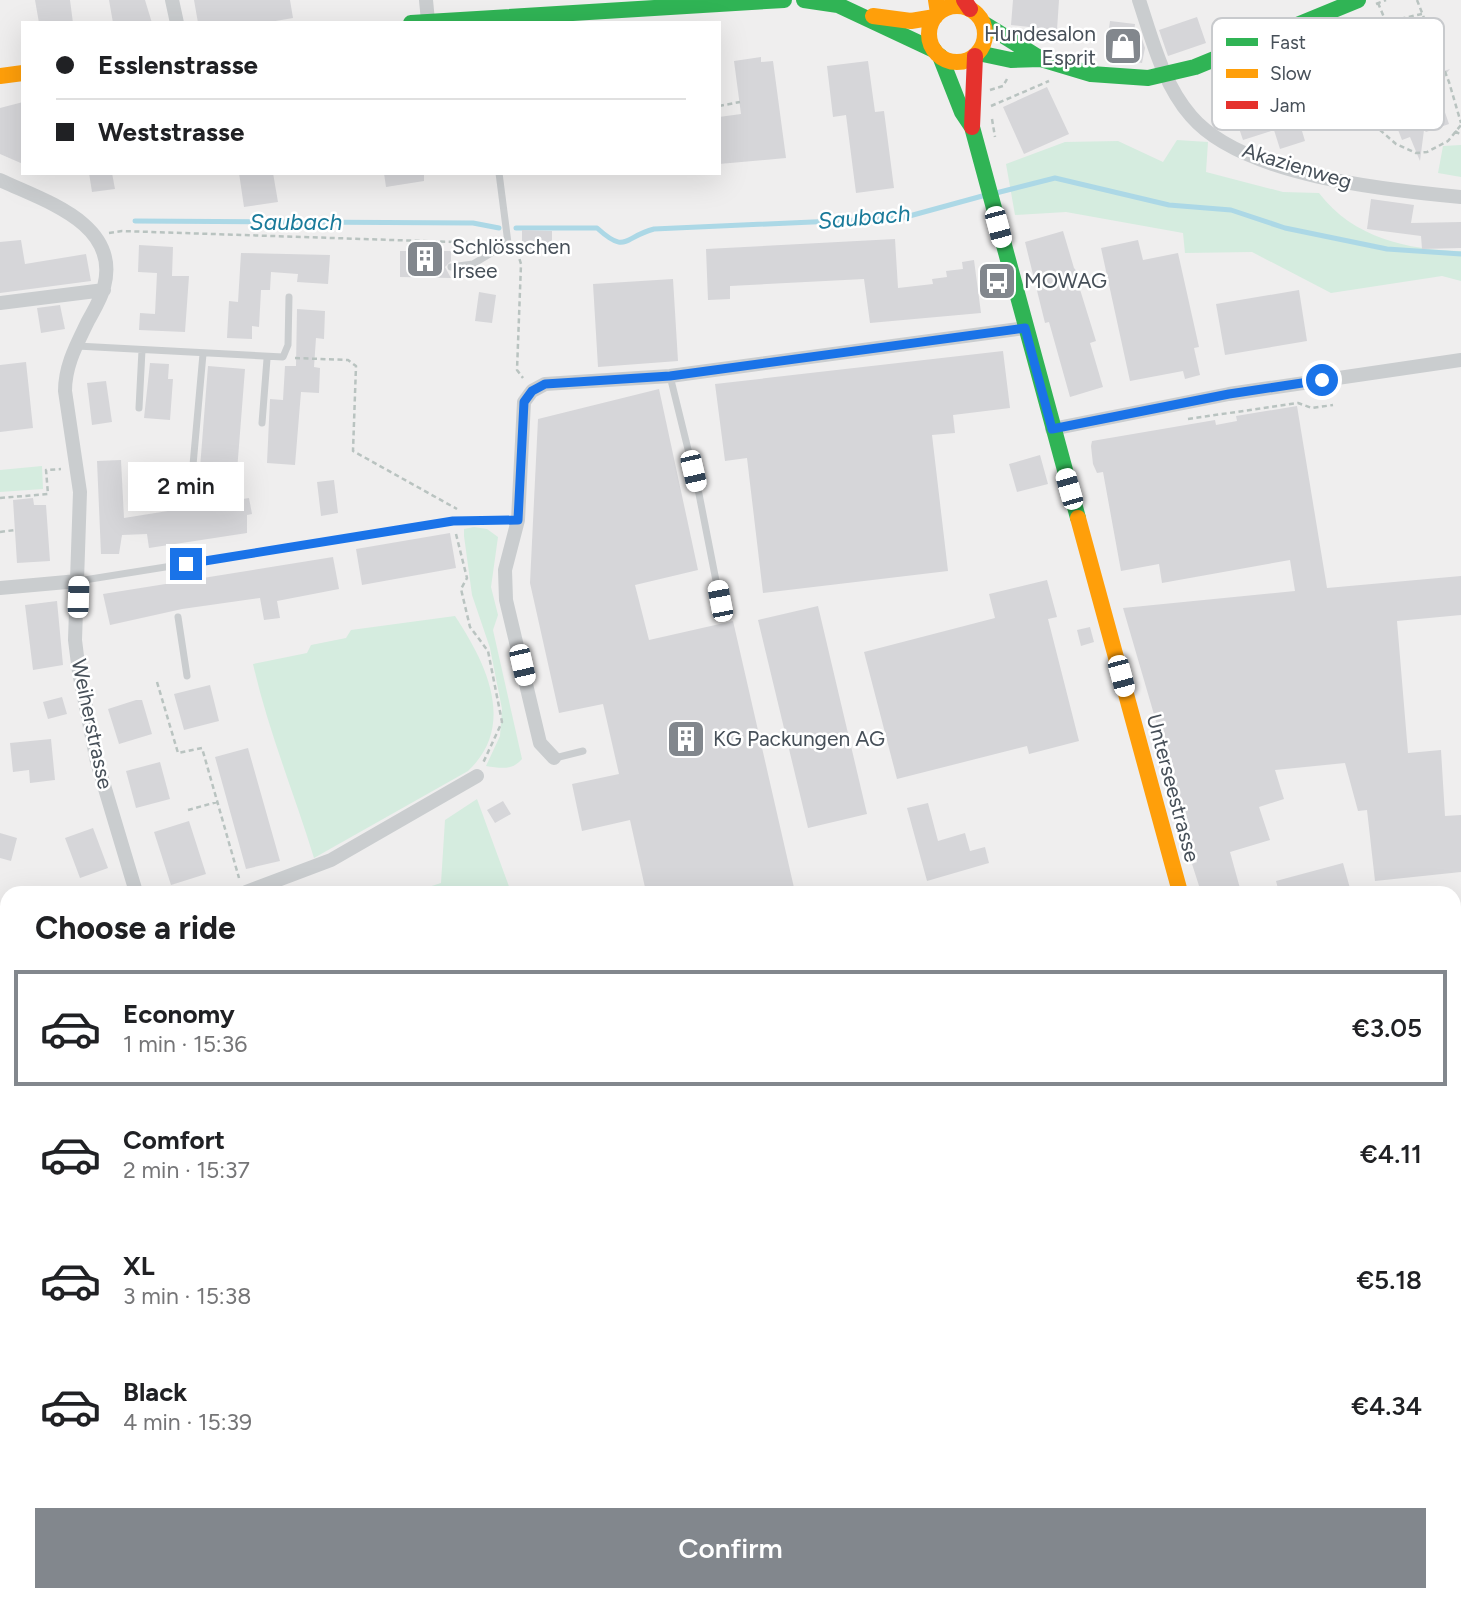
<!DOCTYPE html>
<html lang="en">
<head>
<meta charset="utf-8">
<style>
  :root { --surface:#fff; --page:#f6f6f6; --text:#202124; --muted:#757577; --line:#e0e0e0; --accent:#82878d }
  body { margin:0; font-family:Figtree,sans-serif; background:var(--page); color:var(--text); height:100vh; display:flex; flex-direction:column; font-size:26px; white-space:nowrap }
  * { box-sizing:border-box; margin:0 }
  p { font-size:23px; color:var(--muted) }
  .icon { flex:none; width:38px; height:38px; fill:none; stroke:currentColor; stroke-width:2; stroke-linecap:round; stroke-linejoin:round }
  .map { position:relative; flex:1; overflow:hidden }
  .panel { position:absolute; left:0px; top:886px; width:1461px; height:716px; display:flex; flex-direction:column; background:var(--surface); border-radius:21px 21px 0 0; box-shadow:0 7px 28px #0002 }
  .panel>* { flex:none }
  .banner { position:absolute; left:21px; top:21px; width:700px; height:154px; border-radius:0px; box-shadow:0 7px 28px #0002; display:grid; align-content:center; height:154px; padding:0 35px; background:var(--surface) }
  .end { position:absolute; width:32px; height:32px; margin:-16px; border:9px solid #1a73e8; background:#fff; box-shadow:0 0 0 4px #fff }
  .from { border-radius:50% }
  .bubble { position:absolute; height:49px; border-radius:0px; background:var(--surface); box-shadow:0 7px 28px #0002; font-size:23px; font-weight:600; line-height:49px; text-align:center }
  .car { position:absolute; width:21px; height:42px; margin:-21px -10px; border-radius:9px; box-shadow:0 0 5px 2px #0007; background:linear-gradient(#fff 24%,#345 0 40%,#fff 0 76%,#345 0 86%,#fff 0) }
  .banner b { display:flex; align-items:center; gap:24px; height:66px; font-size:26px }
  .banner b+b { border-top:2px solid var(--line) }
  .banner i { width:18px; height:18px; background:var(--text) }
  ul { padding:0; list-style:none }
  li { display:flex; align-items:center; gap:21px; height:116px; margin:0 14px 10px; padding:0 21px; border:4px solid transparent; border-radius:0px }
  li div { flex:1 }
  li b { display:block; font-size:26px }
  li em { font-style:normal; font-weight:600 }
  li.active { border-color:var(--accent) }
  li>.icon { width:63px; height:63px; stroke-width:1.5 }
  h2 { padding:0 35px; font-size:32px; line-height:84px }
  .action { display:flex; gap:14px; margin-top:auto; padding:14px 35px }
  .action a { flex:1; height:80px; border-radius:0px; background:var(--accent); color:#fff; font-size:28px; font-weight:600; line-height:80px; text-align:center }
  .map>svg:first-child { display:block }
  .green { fill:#d5ecdf }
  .water { fill:#acd8e6 }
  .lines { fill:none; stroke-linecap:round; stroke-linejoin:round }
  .stream { stroke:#acd8e6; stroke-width:5 }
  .building { fill:#d6d6d9 }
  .path { stroke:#b9c3c0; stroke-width:2.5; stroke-dasharray:5 3.5; stroke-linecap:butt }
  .lane { stroke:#cacdcf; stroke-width:7 }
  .street { stroke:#cacdcf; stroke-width:14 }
  .fast { stroke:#30b455; stroke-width:16 }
  .slow { stroke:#ff9f0a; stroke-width:16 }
  .jam { stroke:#e5322d; stroke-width:16 }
  .route { stroke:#1a73e8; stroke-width:9 }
  .labels { text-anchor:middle; stroke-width:5; stroke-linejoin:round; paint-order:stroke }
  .poi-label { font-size:21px; fill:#475059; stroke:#fff; text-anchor:start }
  .street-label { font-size:21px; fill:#475059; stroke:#fff }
  .water-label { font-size:23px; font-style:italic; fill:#197a9a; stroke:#fff }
  .key { fill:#fff; stroke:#c8cacd; stroke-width:2 }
  .key-label { font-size:19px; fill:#475059 }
</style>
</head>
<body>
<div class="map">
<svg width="1461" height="1601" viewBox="0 0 1461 1601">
  <rect width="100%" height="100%" fill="#efeeee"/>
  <path class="green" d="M 1177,140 L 1208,142 L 1206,172 L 1283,192 L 1319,193 C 1353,238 1408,250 1461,251 L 1461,281 L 1442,276 L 1331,293 L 1252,252 L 1185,253 L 1183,233 L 1066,212 L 1015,215 L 1006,164 L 1065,142 L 1118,141 L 1163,162 Z
    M 1461,145 L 1461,177 L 1438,173 L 1443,146 Z
    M 42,466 L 43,489 L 0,492 L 0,470 Z
    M 474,527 L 487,529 L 498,537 L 491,587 L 498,615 L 493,630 L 522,759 C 512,771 500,768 486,766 L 500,736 L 502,709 L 490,648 L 472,595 L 464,536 L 464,529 Z
    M 455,616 C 486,663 517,725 468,771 L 314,858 C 294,793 268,730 253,664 L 307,653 L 311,645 L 346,638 L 351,630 Z
    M 477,799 L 511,892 L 413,892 L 441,883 L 445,820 Z
    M 7,1488 L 7,1594 L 108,1594 L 110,1601 L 0,1601 L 0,1499 Z"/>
  <path class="water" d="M 0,932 L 7,932 L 7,1278 L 0,1297 Z"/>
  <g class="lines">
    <path class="stream" d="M 996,193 L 1055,178 L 1169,205 L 1231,210 L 1285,228 L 1387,249 L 1461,254
      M 135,221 L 473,223 L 499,228
      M 516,228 L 597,228 C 627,255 623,237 654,229 L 902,218 L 986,195"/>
  </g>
  <path class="building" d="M 35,0 L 70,0 L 73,23 L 39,23 Z
    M 109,0 L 145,0 L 152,23 L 113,23 Z
    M 194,0 L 290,0 L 293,18 L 264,23 L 198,23 Z
    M 1013,0 L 1059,0 L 1057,30 L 1011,25 Z
    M 1197,17 L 1206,43 L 1168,56 L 1159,30 Z
    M 1110,21 L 1135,24 L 1133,39 L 1141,36 L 1145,48 L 1142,63 L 1105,57 Z
    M 1397,28 L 1400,35 L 1413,30 L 1429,76 L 1450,69 L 1430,92 L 1438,92 L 1449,124 L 1426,132 L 1424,130 L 1420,161 L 1410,137 L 1402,140 L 1393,117 L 1384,120 L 1378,114 L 1375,102 L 1375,95 L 1384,91 L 1369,46 L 1382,41 L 1380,34 Z
    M 761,57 L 761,62 L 773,61 L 786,158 L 719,164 L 719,117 L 741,114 L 734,61 Z
    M 868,61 L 875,112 L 884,111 L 894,188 L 856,193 L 846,115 L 833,117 L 827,66 Z
    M 1282,64 L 1305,141 L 1280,149 L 1274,130 L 1243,140 L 1224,84 Z
    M 1047,87 L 1069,134 L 1024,154 L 1003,107 Z
    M 23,102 L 23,164 L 0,154 L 0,108 Z
    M 89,173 L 112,173 L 115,189 L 92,192 Z
    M 239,173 L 273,173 L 278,202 L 244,207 Z
    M 384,173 L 424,173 L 424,181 L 386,187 Z
    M 1371,199 L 1414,205 L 1411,223 L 1461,222 L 1461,248 L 1422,249 L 1421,236 L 1367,229 Z
    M 522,230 L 552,231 L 552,250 L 522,249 Z
    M 1063,231 L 1074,268 L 1083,279 L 1078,283 L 1096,341 L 1090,343 L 1103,387 L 1070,397 L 1049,322 L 1045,323 L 1025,242 Z
    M 895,239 L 898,288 L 933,284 L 932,279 L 947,277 L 946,271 L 963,269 L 962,262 L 974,260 L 981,313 L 870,323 L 864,279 L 730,286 L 730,299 L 708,300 L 706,249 Z
    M 21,240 L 25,264 L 86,254 L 91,281 L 0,293 L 0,242 Z
    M 1138,240 L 1143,260 L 1178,253 L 1199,347 L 1194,348 L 1200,375 L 1185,379 L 1183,371 L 1130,381 L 1101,248 Z
    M 139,245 L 173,247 L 172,276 L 189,276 L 185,332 L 139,330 L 140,313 L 155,314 L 157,273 L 138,272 Z
    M 400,251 L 451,251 L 451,261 L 445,267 L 451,278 L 400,277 Z
    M 241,253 L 330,255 L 328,284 L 297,282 L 298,274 L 271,272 L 270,290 L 261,290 L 259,327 L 252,326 L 252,339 L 227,338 L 229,301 L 238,302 Z
    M 673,279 L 678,361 L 598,367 L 593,284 Z
    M 1299,290 L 1307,341 L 1225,355 L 1216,304 Z
    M 479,292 L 496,295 L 492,323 L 475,321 Z
    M 60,305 L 65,329 L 41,333 L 37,308 Z
    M 297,309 L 325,311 L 324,339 L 316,338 L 314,367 L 320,368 L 319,393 L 301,392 L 295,465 L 267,463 L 270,399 L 283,400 L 285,366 L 296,366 Z
    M 1003,351 L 1010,408 L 953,415 L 955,433 L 932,435 L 948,571 L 763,593 L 747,458 L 725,461 L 715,384 Z
    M 26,362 L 33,428 L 0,432 L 0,365 Z
    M 150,363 L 169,364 L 168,379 L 173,379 L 170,420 L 144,418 Z
    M 208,366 L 245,369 L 237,471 L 200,468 Z
    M 106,381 L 112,422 L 92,425 L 87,383 Z
    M 659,389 L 698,570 L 635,585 L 649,640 L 733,621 L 795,892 L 646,892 L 630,820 L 582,831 L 572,784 L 619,774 L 603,704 L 559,713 L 530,583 L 538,419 Z
    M 1297,406 L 1327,588 L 1461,576 L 1461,615 L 1397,621 L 1408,753 L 1441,750 L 1445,816 L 1461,815 L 1461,872 L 1375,881 L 1367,810 L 1358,811 L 1345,763 L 1275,770 L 1284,799 L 1259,807 L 1270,840 L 1230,852 L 1241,892 L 1201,892 L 1192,864 L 1197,862 L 1123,608 L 1295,591 L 1290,560 L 1162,583 L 1159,564 L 1121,571 L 1103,472 L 1097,473 L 1093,464 L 1091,446 L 1092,441 L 1215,420 L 1216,425 L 1237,421 L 1236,416 Z
    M 1040,455 L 1048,484 L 1017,492 L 1009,464 Z
    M 121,460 L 124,518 L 249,498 L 252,514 L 247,515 L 247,533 L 149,548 L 147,534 L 122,535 L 119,554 L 101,554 L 97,461 Z
    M 334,480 L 338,513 L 321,516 L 317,482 Z
    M 33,498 L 34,505 L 46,505 L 50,561 L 17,563 L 13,500 Z
    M 450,533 L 456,568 L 362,585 L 356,549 Z
    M 333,557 L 339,589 L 277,601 L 280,618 L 264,620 L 260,598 L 182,609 L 110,625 L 103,594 Z
    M 1047,580 L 1057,617 L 1048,619 L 1079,741 L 1029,754 L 1027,746 L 897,779 L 864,652 L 995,618 L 989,594 Z
    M 57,601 L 63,665 L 33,670 L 25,605 Z
    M 818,606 L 867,814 L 808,828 L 758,620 Z
    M 1090,627 L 1094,642 L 1081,646 L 1077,630 Z
    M 210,685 L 219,721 L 184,730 L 174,694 Z
    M 62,697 L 67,714 L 48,719 L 43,702 Z
    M 136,700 L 142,700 L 152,734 L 119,744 L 108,709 Z
    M 51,739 L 55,780 L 30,783 L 29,770 L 13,772 L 10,743 Z
    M 248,748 L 280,861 L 246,869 L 215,757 Z
    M 160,762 L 170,799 L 136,808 L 126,771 Z
    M 503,801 L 511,814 L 495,823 L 487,810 Z
    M 928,803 L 938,841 L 965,833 L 970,851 L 985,847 L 989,863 L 927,881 L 907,808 Z
    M 189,821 L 206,874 L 171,885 L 154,832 Z
    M 93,828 L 108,868 L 80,878 L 65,838 Z
    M 0,833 L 17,838 L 11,861 L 0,858 Z
    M 1343,863 L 1351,892 L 1279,892 L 1276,881 Z"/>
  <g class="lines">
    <path class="path" d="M 1417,0 L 1449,82 L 1461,123
      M 1378,3 L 1386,22
      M 1376,4 L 1386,0
      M 1422,14 L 1386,22 L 1369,33 L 1345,42 L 1372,123 L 1396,144 L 1416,153 L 1427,152 L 1448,141 L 1461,125
      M 1324,87 L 1356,76
      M 990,90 L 1003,86 L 1007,79
      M 1297,96 L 1324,87 L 1307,40
      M 719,106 L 740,102
      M 991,106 L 1049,81
      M 992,119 L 995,137
      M 1455,131 L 1461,135
      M 109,233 L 122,231 L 483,243
      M 517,251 L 521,264 L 517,370 L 523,378
      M 295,358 L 348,360 L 356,366 L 353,451 L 457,509
      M 1188,419 L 1298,403 L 1312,408 L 1333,405
      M 0,498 L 48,494 L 46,470 L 61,469
      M 0,532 L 15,530
      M 456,534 L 467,578 L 461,589 L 470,627 L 488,651 L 502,722 L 483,763
      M 157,682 L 178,753 L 202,748 L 239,878
      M 1172,798 L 1180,796
      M 188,810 L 217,802
      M 386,1594 L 388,1601
      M 740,1594 L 742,1601
      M 1396,1594 L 1398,1601"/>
    <path class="lane" d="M 451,267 L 473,264 L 508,243 L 499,173
      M 77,346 L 283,357 L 288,345 L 289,297
      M 670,376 L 699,494 L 720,601
      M 139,408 L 142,350
      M 262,423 L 267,359
      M 192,476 L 203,354
      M 78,581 L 453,521 L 517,520
      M 178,617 L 187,676
      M 555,758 L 583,751"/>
    <path class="street" d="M 172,0 L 177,23
      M 426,0 L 428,21
      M 1139,0 C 1152,39 1163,84 1191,116 C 1242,176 1386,190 1461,197
      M 0,180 C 44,201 121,223 104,287 C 101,299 94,310 88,321 C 77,344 65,365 65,391 L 80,492 L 75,640 L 79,672 L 97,762 L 136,892
      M 0,303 L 104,290
      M 1052,429 L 1229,394 L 1461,360
      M 0,588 L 78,581
      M 554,758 L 540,743 L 506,600 L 505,570 L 518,520 L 524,402 L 532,391 L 545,384 L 670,376 L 1025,328
      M 246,892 L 331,860 L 477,776
      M 1454,1317 L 1461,1315
      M 0,1484 L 7,1473"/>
    <path class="fast" d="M 804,0 L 838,5 L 934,50
      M 411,23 L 784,0
      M 983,23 L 1041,59 L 1091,74 L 1148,78 L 1195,67 L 1358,0
      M 978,53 L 1011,60 L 1041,59
      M 940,56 L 962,112 L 972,127 L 1078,518"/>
    <path class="slow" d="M 936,0 L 938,13
      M929 34a28 28 0 1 1 56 0a28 28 0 1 1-56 0Z
      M 873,16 L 911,21 L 935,17
      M 0,76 L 23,73
      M 1078,518 L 1180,892
      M 1375,1594 L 1376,1601"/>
    <path class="jam" d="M 964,0 L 970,9
      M 972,127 L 975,56"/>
  </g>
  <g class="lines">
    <path class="route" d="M 186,564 L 453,521 L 518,520 L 524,402 L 532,391 L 545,384 L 670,376 L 1025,328 L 1052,429 L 1229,394 L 1322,380"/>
  </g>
  <defs>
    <symbol id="shop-square" viewBox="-11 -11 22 22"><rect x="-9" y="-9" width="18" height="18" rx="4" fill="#82878d" stroke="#fff"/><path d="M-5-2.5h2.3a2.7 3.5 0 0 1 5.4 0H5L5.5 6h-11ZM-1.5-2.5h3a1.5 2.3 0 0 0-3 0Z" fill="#fff"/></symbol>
    <symbol id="building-square" viewBox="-11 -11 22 22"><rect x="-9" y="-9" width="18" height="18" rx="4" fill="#82878d" stroke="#fff"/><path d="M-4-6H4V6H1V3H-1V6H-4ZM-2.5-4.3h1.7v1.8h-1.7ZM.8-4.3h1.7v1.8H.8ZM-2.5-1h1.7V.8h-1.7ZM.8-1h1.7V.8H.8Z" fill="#fff"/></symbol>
    <symbol id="bus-square" viewBox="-11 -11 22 22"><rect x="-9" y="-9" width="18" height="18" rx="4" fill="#82878d" stroke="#fff"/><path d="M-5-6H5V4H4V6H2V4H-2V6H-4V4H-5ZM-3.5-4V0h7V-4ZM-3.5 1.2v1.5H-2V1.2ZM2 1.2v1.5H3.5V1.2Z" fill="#fff"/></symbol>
  </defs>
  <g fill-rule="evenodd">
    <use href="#shop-square" x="1101" y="24" width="44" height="44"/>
    <use href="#building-square" x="403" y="237" width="44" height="44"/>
    <use href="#bus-square" x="975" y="259" width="44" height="44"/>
    <use href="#building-square" x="664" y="717" width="44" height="44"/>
  </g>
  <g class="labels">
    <g class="poi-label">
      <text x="1096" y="41" text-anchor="end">Hundesalon<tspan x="1096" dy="24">Esprit</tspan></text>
      <text x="452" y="254">Schlösschen<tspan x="452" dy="24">Irsee</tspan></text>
      <text x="1024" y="288">MOWAG</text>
      <text x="713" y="746">KG Packungen AG</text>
    </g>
    <g class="street-label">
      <text transform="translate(1297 166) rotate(17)" y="7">Akazienweg</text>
      <text transform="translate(92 724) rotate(78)" y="7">Weiherstrasse</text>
      <text transform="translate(1173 788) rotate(75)" y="7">Unterseestrasse</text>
    </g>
    <g class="water-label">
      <text transform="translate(864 217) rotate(-5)" y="8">Saubach</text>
      <text x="296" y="230">Saubach</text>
    </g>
  </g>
  <rect x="1212" y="18" width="232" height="112" rx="10" class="key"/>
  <rect x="1226" y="38" width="32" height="8" fill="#30b455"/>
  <rect x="1226" y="69" width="32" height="9" fill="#ff9f0a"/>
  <rect x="1226" y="101" width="32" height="8" fill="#e5322d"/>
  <g class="key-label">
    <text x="1270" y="49">Fast</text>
    <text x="1270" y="80">Slow</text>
    <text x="1270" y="112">Jam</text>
  </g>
</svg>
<i class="end from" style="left:1322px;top:380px"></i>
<i class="end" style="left:186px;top:564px"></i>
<div class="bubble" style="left:128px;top:462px;width:116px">2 min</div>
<i class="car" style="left:998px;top:227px;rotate:165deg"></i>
<i class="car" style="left:693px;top:471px;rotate:167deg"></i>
<i class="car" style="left:1069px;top:489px;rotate:344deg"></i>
<i class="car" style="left:78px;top:597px;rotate:2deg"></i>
<i class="car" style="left:720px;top:601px;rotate:349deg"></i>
<i class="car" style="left:522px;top:665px;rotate:167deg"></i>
<i class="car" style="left:1121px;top:676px;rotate:165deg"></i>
<div class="banner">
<b><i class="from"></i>Esslenstrasse</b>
<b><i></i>Weststrasse</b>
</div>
<section class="panel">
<h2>Choose a ride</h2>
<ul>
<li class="active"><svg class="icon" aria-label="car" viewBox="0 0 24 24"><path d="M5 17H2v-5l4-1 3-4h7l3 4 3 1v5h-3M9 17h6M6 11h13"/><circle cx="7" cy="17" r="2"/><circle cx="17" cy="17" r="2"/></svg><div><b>Economy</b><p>1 min · 15:36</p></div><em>€3.05</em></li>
<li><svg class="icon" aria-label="car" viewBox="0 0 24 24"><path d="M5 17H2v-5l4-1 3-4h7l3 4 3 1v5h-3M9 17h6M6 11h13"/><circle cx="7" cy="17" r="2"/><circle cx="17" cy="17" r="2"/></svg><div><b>Comfort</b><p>2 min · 15:37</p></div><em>€4.11</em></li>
<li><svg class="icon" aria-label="car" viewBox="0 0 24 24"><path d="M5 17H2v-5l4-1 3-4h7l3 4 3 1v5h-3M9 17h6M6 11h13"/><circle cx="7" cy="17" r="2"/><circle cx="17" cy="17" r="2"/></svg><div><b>XL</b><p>3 min · 15:38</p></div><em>€5.18</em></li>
<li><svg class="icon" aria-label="car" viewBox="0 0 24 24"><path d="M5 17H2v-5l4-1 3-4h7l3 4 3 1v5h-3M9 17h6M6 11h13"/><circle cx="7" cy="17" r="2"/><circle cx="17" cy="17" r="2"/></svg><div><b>Black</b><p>4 min · 15:39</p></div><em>€4.34</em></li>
</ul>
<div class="action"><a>Confirm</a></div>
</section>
</div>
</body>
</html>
